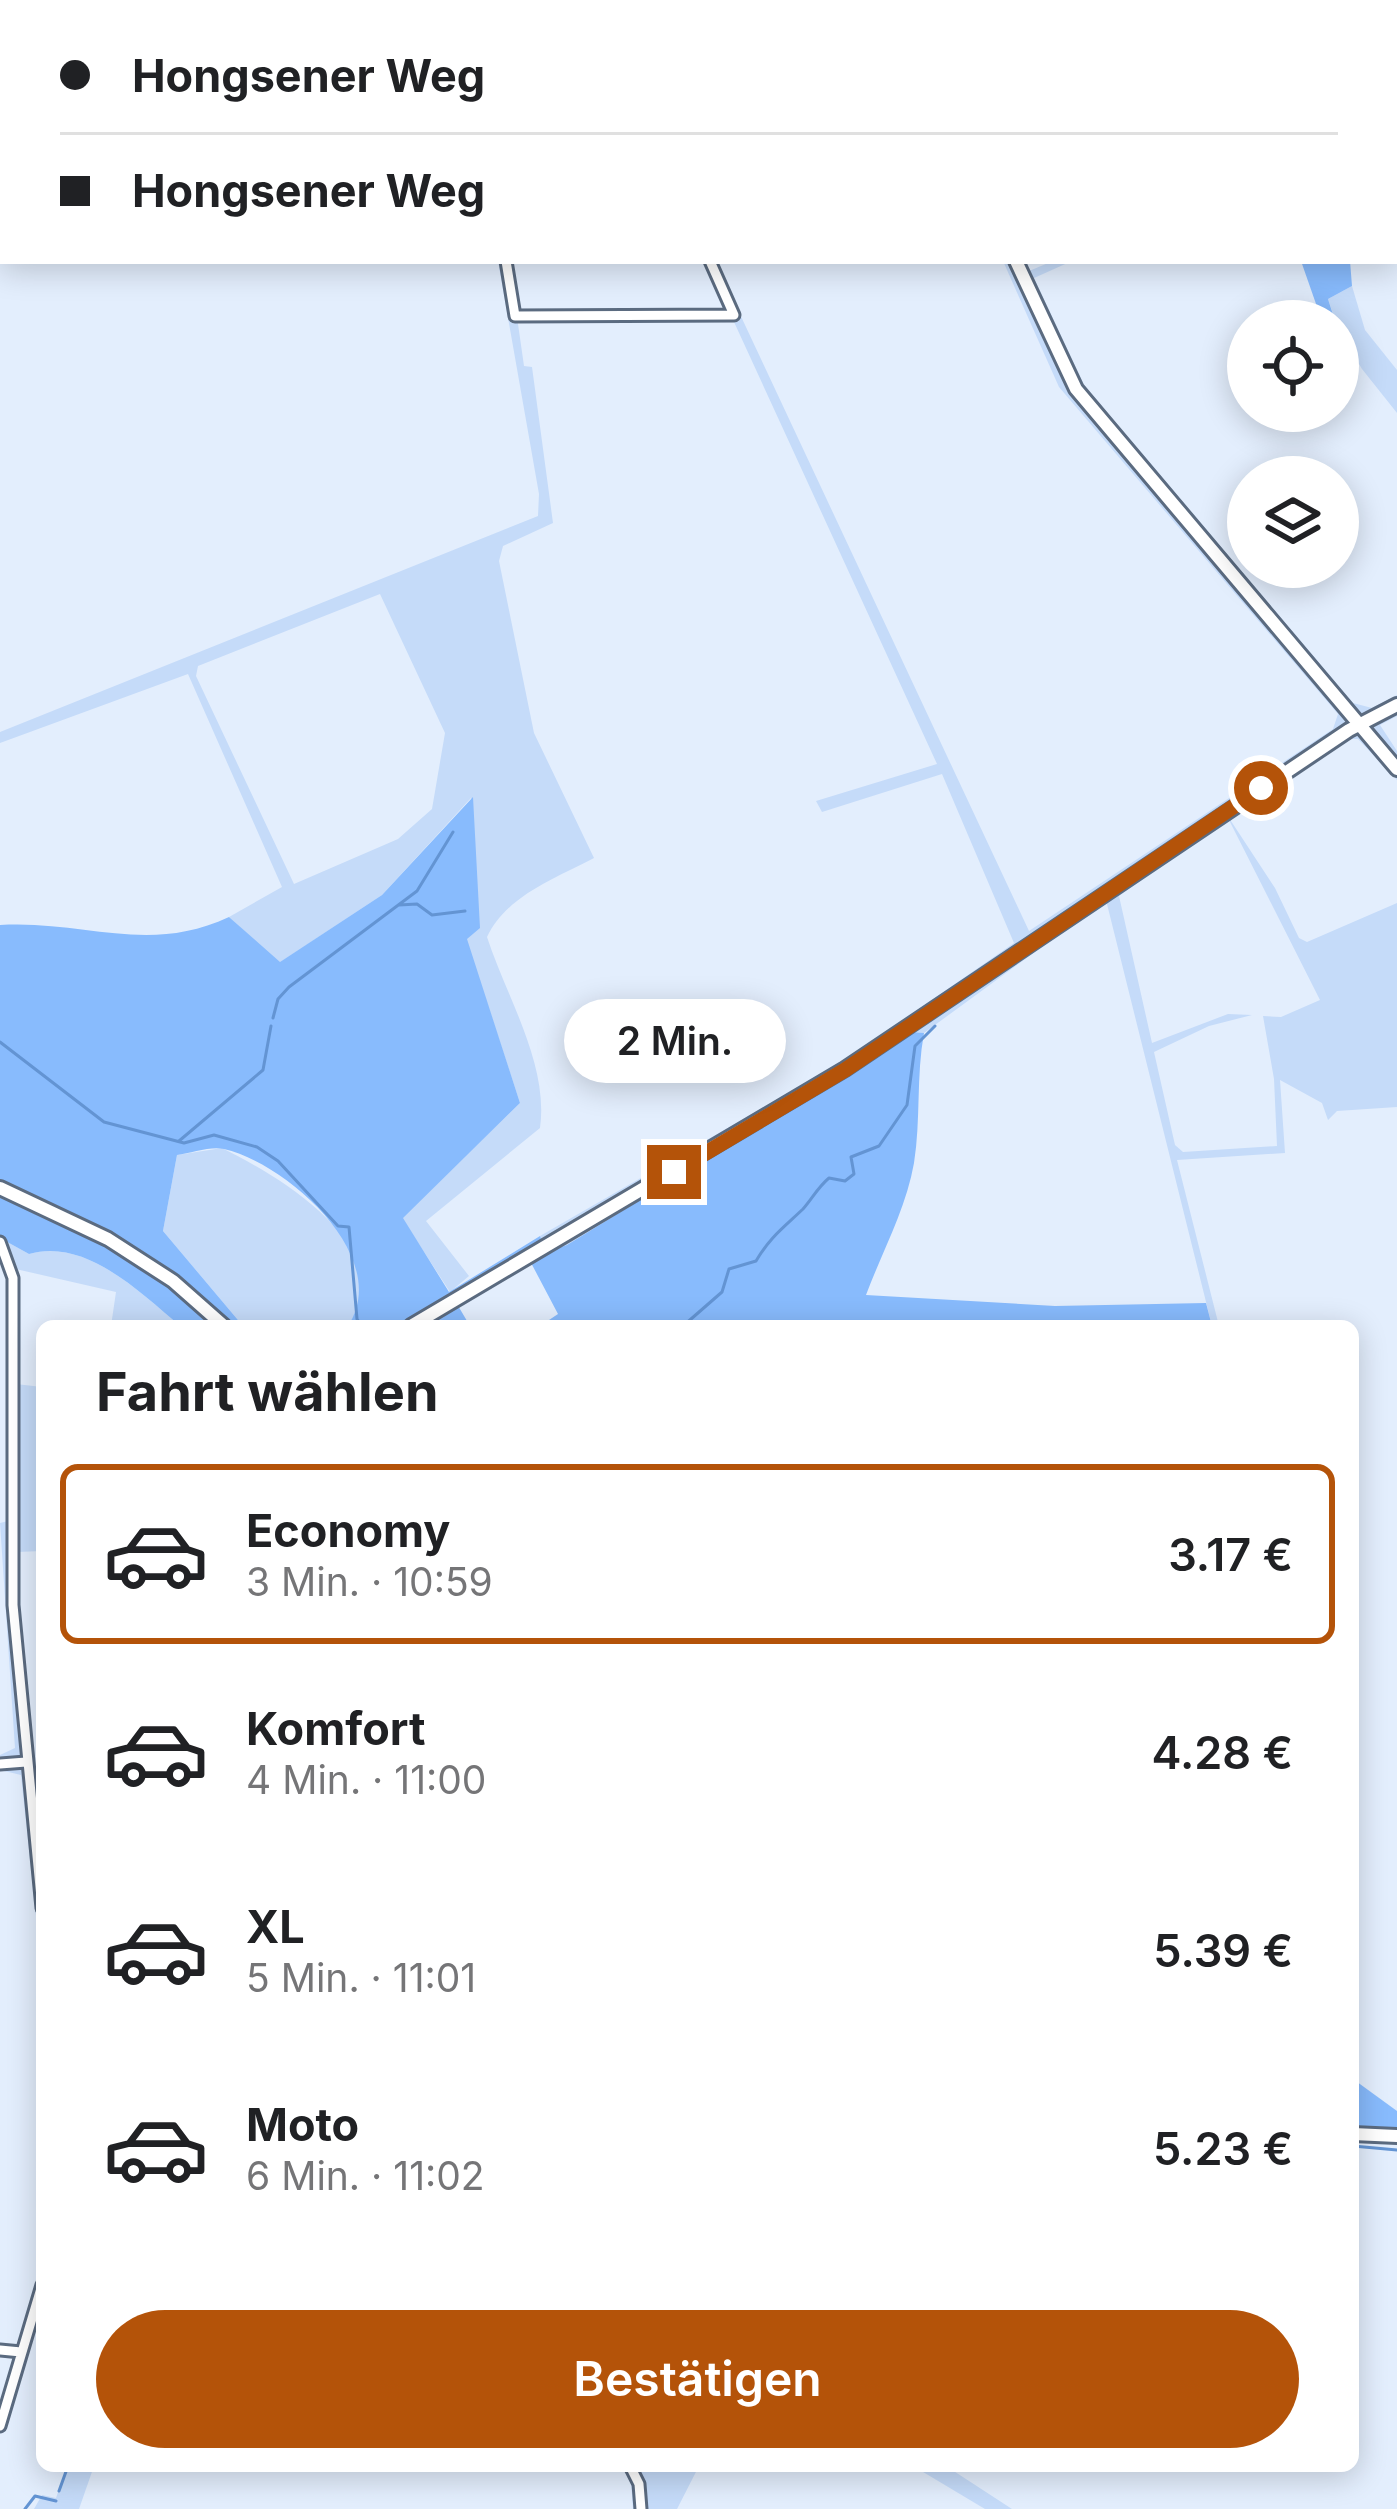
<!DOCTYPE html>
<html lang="de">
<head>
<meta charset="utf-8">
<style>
  :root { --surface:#fff; --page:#f6f6f6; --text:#202124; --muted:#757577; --line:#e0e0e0; --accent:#b45309 }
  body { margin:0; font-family:Inter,sans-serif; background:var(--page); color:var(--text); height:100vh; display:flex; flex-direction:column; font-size:45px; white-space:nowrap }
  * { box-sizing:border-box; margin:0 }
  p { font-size:39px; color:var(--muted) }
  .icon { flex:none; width:66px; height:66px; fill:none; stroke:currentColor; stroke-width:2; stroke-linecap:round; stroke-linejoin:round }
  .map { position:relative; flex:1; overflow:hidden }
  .panel { position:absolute; left:36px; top:1320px; width:1323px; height:1152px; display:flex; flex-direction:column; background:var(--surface); border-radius:18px; box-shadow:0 6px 30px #0003 }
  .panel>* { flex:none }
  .guide { position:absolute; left:0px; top:0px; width:1398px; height:264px; box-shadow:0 6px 30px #0003; display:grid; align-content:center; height:264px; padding:0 60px; background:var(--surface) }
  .tools { position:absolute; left:1227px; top:300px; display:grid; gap:24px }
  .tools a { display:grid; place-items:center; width:132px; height:132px; border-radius:50%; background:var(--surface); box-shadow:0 6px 30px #0003; font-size:60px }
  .end { position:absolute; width:54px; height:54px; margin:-27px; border:15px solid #b45309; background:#fff; box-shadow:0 0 0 6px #fff }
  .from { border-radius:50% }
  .bubble { position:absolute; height:84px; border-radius:42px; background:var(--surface); box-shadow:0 6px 30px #0003; font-size:39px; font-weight:600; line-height:84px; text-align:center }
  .guide b { display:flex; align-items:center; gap:42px; height:114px; font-size:45px }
  .guide b+b { border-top:3px solid var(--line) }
  .guide i { width:30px; height:30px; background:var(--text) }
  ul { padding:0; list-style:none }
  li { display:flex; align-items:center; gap:36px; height:180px; margin:0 24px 18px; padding:0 36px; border:6px solid transparent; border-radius:18px }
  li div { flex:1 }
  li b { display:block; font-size:45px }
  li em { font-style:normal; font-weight:600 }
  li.selected { border-color:var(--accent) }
  li>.icon { width:108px; height:108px; stroke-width:1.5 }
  h2 { padding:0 60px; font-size:54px; line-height:144px }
  .action { display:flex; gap:24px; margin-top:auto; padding:24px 60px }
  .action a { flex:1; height:138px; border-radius:72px; background:var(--accent); color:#fff; font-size:48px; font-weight:600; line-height:138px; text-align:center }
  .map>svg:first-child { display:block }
  .green { fill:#c5dbf9; fill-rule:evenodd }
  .forest { fill:#88bbfd }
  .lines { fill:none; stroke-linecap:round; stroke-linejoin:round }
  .stream { stroke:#6394d3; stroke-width:3 }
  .street-casing { stroke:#5b6b80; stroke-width:15 }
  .secondary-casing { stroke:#5b6b80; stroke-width:18 }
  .street { stroke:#fff; stroke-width:9 }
  .secondary { stroke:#fff; stroke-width:12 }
  .route { stroke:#b45309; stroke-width:15 }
</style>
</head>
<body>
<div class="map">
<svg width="1397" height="2509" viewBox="0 0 1397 2509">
  <rect width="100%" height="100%" fill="#e3eefd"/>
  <path class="green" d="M 498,261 L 509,261 L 524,366 L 532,367 L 553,523 L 503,546 L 499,561 L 534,733 L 594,858 C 556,878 506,896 487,937 C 506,996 549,1064 540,1128 L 426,1221 L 469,1276 L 450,1292 L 402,1218 L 520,1103 L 466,939 L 471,798 L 382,895 L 279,963 L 229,917 L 282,887 L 188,674 L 0,743 L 0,732 L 538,516 L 539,494 ZM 380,594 L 445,733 L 432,809 L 398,839 L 294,884 L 196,676 L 198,666 Z
    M 706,261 L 715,261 L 1029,931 L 1333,729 L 1338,714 L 1059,387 L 1003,261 L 1024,261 L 1029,271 L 1053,261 L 1072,261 L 1034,278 L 1084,385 L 1353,703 L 1372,708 L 1397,695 L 1397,716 L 1380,725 L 1397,751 L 1397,780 L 1358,739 L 1348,739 L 1229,818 L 1275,888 L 1299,938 L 1307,942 L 1397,903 L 1397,1107 L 1337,1111 L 1328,1120 L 1322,1103 L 1280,1080 L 1285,1153 L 1177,1160 L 1219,1326 L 1212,1326 L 1106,900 L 924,1033 L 912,1032 L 567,1245 L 546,1252 L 540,1236 L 844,1061 L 1014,943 L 942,774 L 822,812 L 816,801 L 937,764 ZM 1228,818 L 1320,1000 L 1281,1017 L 1263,1016 L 1274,1079 L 1277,1146 L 1183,1152 L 1175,1145 L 1154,1052 L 1209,1026 L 1252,1015 L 1228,1014 L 1152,1043 L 1119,896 Z
    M 1352,286 L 1365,330 L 1397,370 L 1397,413 L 1362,369 L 1338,329 L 1328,299 Z
    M 222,1148 C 280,1177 401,1247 348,1326 L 243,1326 L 163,1231 L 177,1155 Z
    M 0,1238 L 29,1254 C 85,1238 139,1291 180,1326 L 111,1326 L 116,1292 L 7,1267 Z
    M 7,1383 L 42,1387 L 42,1551 L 17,1552 L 17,1585 L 42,1852 L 42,1972 L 21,1775 L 0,1770 L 0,1755 L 15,1748 L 0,1523 L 8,1521 Z
    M 67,2466 L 94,2466 L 79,2509 L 34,2509 L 42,2495 L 56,2498 Z
    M 624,2466 L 699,2466 L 677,2509 L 633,2509 L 631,2481 Z
    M 913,2466 L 946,2466 L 1012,2509 L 985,2509 Z"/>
  <path class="forest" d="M 1301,261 L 1350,261 L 1352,286 L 1328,299 L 1335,321 L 1322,321 Z
    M 473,797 L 480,928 L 467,939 L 520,1103 L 403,1218 L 449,1292 L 540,1236 L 546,1252 L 567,1245 L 912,1032 L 924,1033 C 916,1076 921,1120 914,1163 C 906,1209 882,1252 866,1295 L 1055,1306 L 1206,1303 L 1212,1326 L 540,1326 L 558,1314 L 529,1259 L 457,1304 L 470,1326 L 348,1326 C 393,1258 288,1164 224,1149 C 211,1146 191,1153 177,1155 L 163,1231 L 243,1326 L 180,1326 C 139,1291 85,1238 29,1254 L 0,1238 L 0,925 C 85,920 148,955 229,917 L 280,962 L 382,895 Z
    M 1353,2079 L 1397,2111 L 1397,2130 L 1353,2128 Z"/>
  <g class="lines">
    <path class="stream" d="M 399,905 L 417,904 L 432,915 L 465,911
      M 273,1018 L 278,999 L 289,987 L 417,891 L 453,832
      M 0,1042 L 104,1122 L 184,1143 L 214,1135 L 257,1147 L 278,1161 L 338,1226 L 349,1227 L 357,1319 L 362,1326
      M 179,1141 L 263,1070 L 271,1026
      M 683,1326 L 722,1292 L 729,1269 L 756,1261 C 770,1237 783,1228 803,1209 C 812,1199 818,1187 829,1178 L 845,1181 L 854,1174 L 851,1157 L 879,1146 L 907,1105 L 915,1046 L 935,1026
      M 1353,2146 L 1397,2150
      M 59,2491 L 68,2466
      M 25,2509 L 35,2496 L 56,2501"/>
    <defs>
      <path id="street" d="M 300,0 L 301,3
        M 442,0 L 443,3
        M 598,0 L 599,3
        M 0,187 L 3,187
        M 506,261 L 515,316 L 734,315 L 710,261
        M 0,1242 L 13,1278 L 13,1605 L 42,1908
        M 0,1764 L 26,1762
        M 0,2350 L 21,2352
        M 0,2426 L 42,2285
        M 630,2466 L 639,2484 L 641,2509"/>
      <path id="secondary" d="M 895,0 L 897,3
        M 1016,261 L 1076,389 L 1397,769
        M 0,1188 L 108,1239 L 173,1281 L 224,1326
        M 411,1326 L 845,1069 L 1349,730 L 1397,705
        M 1353,2134 L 1397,2136"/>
    </defs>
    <use href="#street" class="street-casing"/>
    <use href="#secondary" class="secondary-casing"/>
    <use href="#street" class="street"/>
    <use href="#secondary" class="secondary"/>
  </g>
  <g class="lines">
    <path class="route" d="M 674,1172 L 845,1070 L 1261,788"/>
  </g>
</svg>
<div class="tools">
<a><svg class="icon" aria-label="locate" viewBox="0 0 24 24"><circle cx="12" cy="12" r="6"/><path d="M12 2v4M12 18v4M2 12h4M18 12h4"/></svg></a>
<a><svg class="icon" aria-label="layers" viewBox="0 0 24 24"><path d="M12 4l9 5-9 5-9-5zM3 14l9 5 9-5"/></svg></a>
</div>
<i class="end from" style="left:1261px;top:788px"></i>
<i class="end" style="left:674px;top:1172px"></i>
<div class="bubble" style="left:564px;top:999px;width:222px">2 Min.</div>
<div class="guide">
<b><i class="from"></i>Hongsener Weg</b>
<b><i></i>Hongsener Weg</b>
</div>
<section class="panel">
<h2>Fahrt wählen</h2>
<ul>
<li class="selected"><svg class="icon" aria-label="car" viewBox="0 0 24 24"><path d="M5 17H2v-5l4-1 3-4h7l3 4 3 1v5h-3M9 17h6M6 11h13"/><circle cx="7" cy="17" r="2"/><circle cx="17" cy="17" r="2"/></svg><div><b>Economy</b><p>3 Min. · 10:59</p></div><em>3.17 €</em></li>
<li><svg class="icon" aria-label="car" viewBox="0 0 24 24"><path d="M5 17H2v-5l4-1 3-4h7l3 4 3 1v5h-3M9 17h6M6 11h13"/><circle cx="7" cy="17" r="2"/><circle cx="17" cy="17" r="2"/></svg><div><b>Komfort</b><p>4 Min. · 11:00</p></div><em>4.28 €</em></li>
<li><svg class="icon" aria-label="car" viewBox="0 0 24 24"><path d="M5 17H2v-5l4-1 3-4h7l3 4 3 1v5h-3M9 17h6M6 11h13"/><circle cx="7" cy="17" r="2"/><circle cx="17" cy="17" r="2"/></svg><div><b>XL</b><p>5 Min. · 11:01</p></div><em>5.39 €</em></li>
<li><svg class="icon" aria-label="car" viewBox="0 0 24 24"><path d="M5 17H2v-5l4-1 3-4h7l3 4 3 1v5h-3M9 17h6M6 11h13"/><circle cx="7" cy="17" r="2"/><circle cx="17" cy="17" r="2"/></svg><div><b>Moto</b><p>6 Min. · 11:02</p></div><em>5.23 €</em></li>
</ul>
<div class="action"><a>Bestätigen</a></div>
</section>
</div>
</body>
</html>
